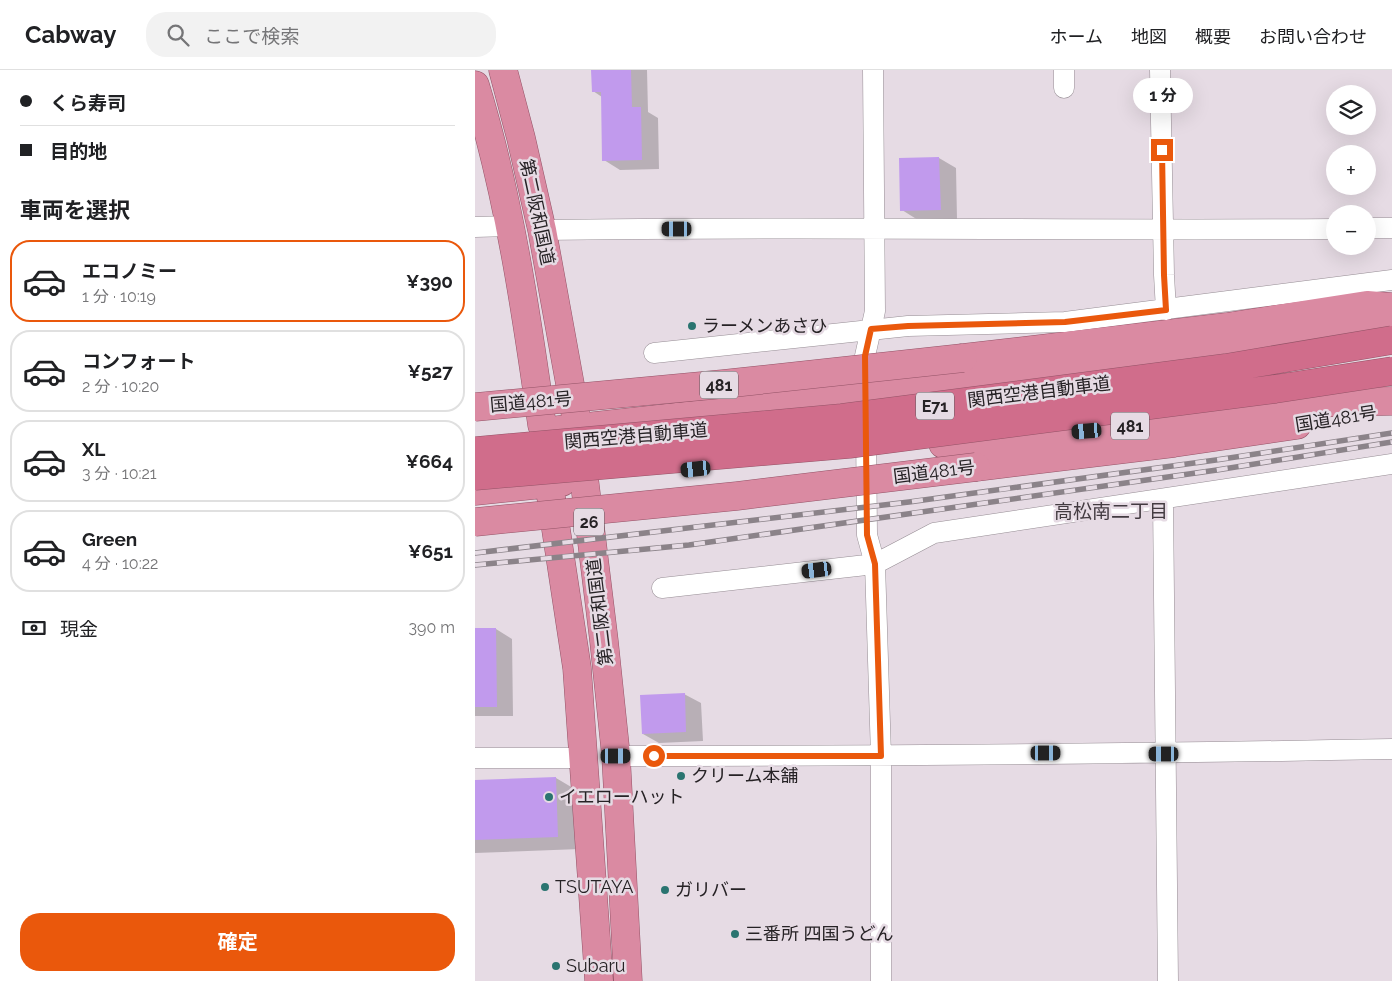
<!DOCTYPE html>
<html lang="ja">
<head>
<meta charset="utf-8">
<style>
  :root { --surface:#fff; --page:#f2f2f2; --text:#202124; --muted:#757577; --line:#e0e0e0; --accent:#ea580c }
  body { margin:0; font-family:Raleway,"Noto Sans JP",sans-serif; background:var(--page); color:var(--text); height:100vh; display:flex; flex-direction:column; font-size:19px; white-space:nowrap }
  * { box-sizing:border-box; margin:0 }
  p { font-size:16px; color:var(--muted) }
  .icon { flex:none; width:28px; height:28px; fill:none; stroke:currentColor; stroke-width:2; stroke-linecap:round; stroke-linejoin:round }
  .map { position:relative; flex:1; overflow:hidden }
  .panel { display:flex; flex-direction:column; background:var(--surface); width:475px }
  .panel>* { flex:none }
  .top-card { display:grid; align-content:center; height:110px; padding:0 20px; background:var(--surface) }
  .buttons { position:absolute; left:851px; top:15px; display:grid; gap:10px }
  .buttons a { display:grid; place-items:center; width:50px; height:50px; border-radius:50%; background:var(--surface); box-shadow:0 5px 20px #0002; font-size:25px }
  .end { position:absolute; width:22px; height:22px; margin:-11px; border:6px solid #ea580c; background:#fff; box-shadow:0 0 0 2px #fff }
  .from { border-radius:50% }
  .bubble { position:absolute; height:35px; border-radius:18px; background:var(--surface); box-shadow:0 5px 20px #0002; font-size:16px; font-weight:700; line-height:35px; text-align:center }
  .car { position:absolute; width:15px; height:30px; margin:-15px -8px; border-radius:6px; box-shadow:0 0 4px 1px #0007; background:linear-gradient(#222 24%,#8ab4d8 0 40%,#222 0 76%,#8ab4d8 0 86%,#222 0) }
  .top-card b { display:flex; align-items:center; gap:18px; height:48px; font-size:19px }
  .top-card b+b { border-top:1px solid var(--line) }
  .top-card i { width:12px; height:12px; background:var(--text) }
  ul { padding:0; list-style:none }
  li { display:flex; align-items:center; gap:15px; height:82px; margin:0 10px 8px; padding:0 10px; border:2px solid var(--line); border-radius:20px }
  li div { flex:1 }
  li b { display:block; font-size:19px }
  li em { font-style:normal; font-weight:700 }
  li.current { border-color:var(--accent) }
  li>.icon { width:45px; height:45px; stroke-width:1.5 }
  h2 { padding:0 20px; font-size:22px; line-height:60px }
  .pay { display:flex; align-items:center; gap:12px; height:55px; padding:0 20px; font-size:19px }
  .pay p { margin-inline-start:auto }
  .button { display:flex; gap:10px; margin-top:auto; padding:10px 20px }
  .button a { flex:1; height:58px; border-radius:20px; background:var(--accent); color:#fff; font-size:20px; font-weight:700; line-height:58px; text-align:center }
  header { display:flex; align-items:center; gap:30px; box-sizing:border-box; height:70px; padding:0 25px; background:var(--surface); border-bottom:1px solid var(--line) }
  header strong { font-size:24px }
  nav { display:flex; gap:28px; margin-inline-start:auto; font-size:18px }
  .search { width:350px; height:45px; background:var(--page); display:flex; align-items:center; gap:12px; box-sizing:border-box; padding:0 18px; border-radius:20px; color:var(--muted); font-size:19px }
  main { display:flex; flex:1; min-height:0 }
  .map>svg:first-child { display:block }
  .shadow { fill:#0003 }
  .building { fill:#c19aed }
  .lines { fill:none; stroke-linecap:round; stroke-linejoin:round }
  .minor-casing { stroke:#968d94; stroke-width:21 }
  .trunk-casing { stroke:#945367; stroke-width:29 }
  .minor { stroke:#fff; stroke-width:20 }
  .trunk { stroke:#da8aa2; stroke-width:28 }
  .rail-casing { stroke:#8b8389; stroke-width:5.5 }
  .rail { stroke:#e6dbe4; stroke-width:4; stroke-dasharray:11; stroke-linecap:butt }
  .trunk-bridge-casing { stroke:#945367; stroke-width:29; stroke-linecap:butt }
  .motorway-bridge-casing { stroke:#945367; stroke-width:29; stroke-linecap:butt }
  .trunk-bridge { stroke:#da8aa2; stroke-width:28 }
  .motorway-bridge { stroke:#d06d8b; stroke-width:28 }
  .route { stroke:#ea580c; stroke-width:6 }
  .poi-dot { fill:#2a7470; stroke:#e6dbe4; stroke-width:2 }
  .labels { text-anchor:middle; stroke-width:5; stroke-linejoin:round; paint-order:stroke }
  .shield { fill:#e6dbe4; stroke:#605a5e; stroke-width:1 }
  .shield-label { font-size:16px; font-weight:bold; fill:#262225 }
  .street-label { font-size:18px; fill:#262225; stroke:#e6dbe4 }
  .poi-label { font-size:18px; fill:#262225; stroke:#e6dbe4; text-anchor:start }
  .neighbourhood-label { font-size:19px; fill:#433b41; stroke:#e6dbe4 }
</style>
</head>
<body>
<header>
<strong>Cabway</strong>
<div class="search"><svg class="icon" aria-label="search" viewBox="0 0 24 24"><circle cx="10" cy="10" r="6"/><path d="M15 15l6 6"/></svg>ここで検索</div>
<nav><a>ホーム</a><a>地図</a><a>概要</a><a>お問い合わせ</a></nav>
</header>
<main>
<section class="panel">
<div class="top-card">
<b><i class="from"></i>くら寿司</b>
<b><i></i>目的地</b>
</div>
<h2>車両を選択</h2>
<ul>
<li class="current"><svg class="icon" aria-label="car" viewBox="0 0 24 24"><path d="M5 17H2v-5l4-1 3-4h7l3 4 3 1v5h-3M9 17h6M6 11h13"/><circle cx="7" cy="17" r="2"/><circle cx="17" cy="17" r="2"/></svg><div><b>エコノミー</b><p>1 分 · 10:19</p></div><em>¥390</em></li>
<li><svg class="icon" aria-label="car" viewBox="0 0 24 24"><path d="M5 17H2v-5l4-1 3-4h7l3 4 3 1v5h-3M9 17h6M6 11h13"/><circle cx="7" cy="17" r="2"/><circle cx="17" cy="17" r="2"/></svg><div><b>コンフォート</b><p>2 分 · 10:20</p></div><em>¥527</em></li>
<li><svg class="icon" aria-label="car" viewBox="0 0 24 24"><path d="M5 17H2v-5l4-1 3-4h7l3 4 3 1v5h-3M9 17h6M6 11h13"/><circle cx="7" cy="17" r="2"/><circle cx="17" cy="17" r="2"/></svg><div><b>XL</b><p>3 分 · 10:21</p></div><em>¥664</em></li>
<li><svg class="icon" aria-label="car" viewBox="0 0 24 24"><path d="M5 17H2v-5l4-1 3-4h7l3 4 3 1v5h-3M9 17h6M6 11h13"/><circle cx="7" cy="17" r="2"/><circle cx="17" cy="17" r="2"/></svg><div><b>Green</b><p>4 分 · 10:22</p></div><em>¥651</em></li>
</ul>
<div class="pay"><svg class="icon" aria-label="cash" viewBox="0 0 24 24"><path d="M3 7h18v10H3z"/><circle cx="12" cy="12" r="2"/></svg>現金<p>390 m</p></div>
<div class="button"><a>確定</a></div>
</section>
<div class="map">
<svg width="917" height="911" viewBox="0 0 917 911">
  <rect width="100%" height="100%" fill="#e6dbe4"/>
  <path class="shadow" d="M 117,0 L 172,0 L 173,42 L 183,48 L 184,99 L 145,100 L 129,90 L 127,27 L 118,21 Z
    M 464,88 L 481,98 L 482,149 L 443,150 L 427,140 L 426,90 Z
    M 0,559 L 21,559 L 37,569 L 38,646 L 0,646 Z
    M 209,624 L 226,633 L 228,671 L 184,673 L 168,664 Z
    M 81,708 L 103,721 L 105,779 L 0,783 L 0,711 Z"/>
  <path class="building" d="M 116,0 L 156,0 L 157,37 L 166,37 L 167,90 L 127,91 L 126,22 L 117,22 Z
    M 464,87 L 466,140 L 425,141 L 424,88 Z
    M 0,558 L 21,558 L 22,637 L 0,637 Z
    M 210,623 L 211,662 L 167,664 L 165,625 Z
    M 81,707 L 83,767 L 0,770 L 0,710 Z"/>
  <g class="lines">
    <defs>
      <path id="minor" d="M 589,0 L 589,18
        M 685,0 L 689,205 L 691,240
        M 0,157 L 35,156
        M 892,158 L 917,158
        M 67,160 C 331,156 596,161 860,159
        M 179,283 L 433,256 L 590,252 L 917,210
        M 390,312 L 390,286 L 400,241 L 398,0
        M 391,358 L 392,465 L 400,494 L 406,686 L 406,911
        M 688,430 L 693,911
        M 187,518 L 400,494 L 459,463 L 917,394
        M 141,686 C 399,686 658,684 917,679
        M 0,688 L 110,688"/>
      <path id="trunk" d="M 28,0 L 46,68 L 67,160 L 103,358 L 129,571 L 141,686 L 153,911
        M 0,15 C 34,126 51,241 67,355
        M 488,288 L 752,257 L 892,235 L 917,237
        M 75,361 L 384,327 L 759,283 L 917,256
        M 468,374 L 691,353 L 859,332 L 917,331
        M 501,397 L 699,373 L 822,355
        M 75,420 L 102,598 L 124,911
        M 0,421 L 87,412"/>
    </defs>
    <use href="#minor" class="minor-casing"/>
    <use href="#trunk" class="trunk-casing"/>
    <use href="#minor" class="minor"/>
    <use href="#trunk" class="trunk"/>
    <defs>
      <path id="rail" d="M 0,483 L 434,432 L 741,390 L 917,363
        M 0,495 L 214,475 L 742,400 L 917,372"/>
    </defs>
    <use href="#rail" class="rail-casing"/>
    <use href="#rail" class="rail"/>
    <defs>
      <path id="trunk-bridge" d="M 0,337 L 248,314 L 488,288
        M 0,452 L 262,426 L 501,397"/>
      <path id="motorway-bridge" d="M 0,381 L 367,348 L 751,298 L 917,270
        M 0,406 L 374,374 L 800,319 L 917,301"/>
    </defs>
    <use href="#trunk-bridge" class="trunk-bridge-casing"/>
    <use href="#motorway-bridge" class="motorway-bridge-casing"/>
    <use href="#trunk-bridge" class="trunk-bridge"/>
    <use href="#motorway-bridge" class="motorway-bridge"/>
  </g>
  <g class="lines">
    <path class="route" d="M 179,686 L 406,686 L 400,494 L 392,465 L 390,286 L 396,259 L 433,256 L 590,252 L 691,240 L 689,205 L 687,80"/>
  </g>
  <g class="poi-dot">
    <circle cx="217" cy="256" r="5"/>
    <circle cx="206" cy="706" r="5"/>
    <circle cx="74" cy="727" r="5"/>
    <circle cx="70" cy="817" r="5"/>
    <circle cx="190" cy="820" r="5"/>
    <circle cx="260" cy="864" r="5"/>
    <circle cx="81" cy="896" r="5"/>
  </g>
  <g class="labels">
    <g class="shield">
      <rect x="225" y="301.5" width="38" height="27" rx="4"/>
      <rect x="441" y="322.5" width="38" height="27" rx="4"/>
      <rect x="636" y="342.5" width="38" height="27" rx="4"/>
      <rect x="99" y="438.5" width="30" height="27" rx="4"/>
    </g>
    <g class="shield-label">
      <text x="244" y="321">481</text>
      <text x="460" y="342">E71</text>
      <text x="655" y="362">481</text>
      <text x="114" y="458">26</text>
    </g>
    <g class="street-label">
      <text transform="translate(62 142) rotate(78)" y="6">第二阪和国道</text>
      <text transform="translate(564 322) rotate(-7)" y="6">関西空港自動車道</text>
      <text transform="translate(56 332) rotate(-5)" y="6">国道481号</text>
      <text transform="translate(861 349) rotate(-9)" y="6">国道481号</text>
      <text transform="translate(161 366) rotate(-5)" y="6">関西空港自動車道</text>
      <text transform="translate(459 402) rotate(-7)" y="6">国道481号</text>
      <text transform="translate(125 542) rotate(-97)" y="6">第二阪和国道</text>
    </g>
    <g class="poi-label">
      <text x="227" y="262">ラーメンあさひ</text>
      <text x="216" y="712">クリーム本舗</text>
      <text x="84" y="733">イエローハット</text>
      <text x="80" y="823">TSUTAYA</text>
      <text x="200" y="826">ガリバー</text>
      <text x="270" y="870">三番所 四国うどん</text>
      <text x="91" y="902">Subaru</text>
    </g>
    <g class="neighbourhood-label">
      <text x="636" y="448">高松南二丁目</text>
    </g>
  </g>
</svg>
<div class="buttons">
<a><svg class="icon" aria-label="layers" viewBox="0 0 24 24"><path d="M12 4l9 5-9 5-9-5zM3 14l9 5 9-5"/></svg></a>
<a>+</a>
<a>−</a>
</div>
<i class="end from" style="left:179px;top:686px"></i>
<i class="end" style="left:687px;top:80px"></i>
<div class="bubble" style="left:658px;top:8px;width:60px">1 分</div>
<i class="car" style="left:202px;top:159px;rotate:270deg"></i>
<i class="car" style="left:612px;top:361px;rotate:265deg"></i>
<i class="car" style="left:221px;top:399px;rotate:264deg"></i>
<i class="car" style="left:342px;top:500px;rotate:263deg"></i>
<i class="car" style="left:571px;top:683px;rotate:90deg"></i>
<i class="car" style="left:689px;top:684px;rotate:270deg"></i>
<i class="car" style="left:141px;top:686px;rotate:90deg"></i>
</div>
</main>
</body>
</html>
